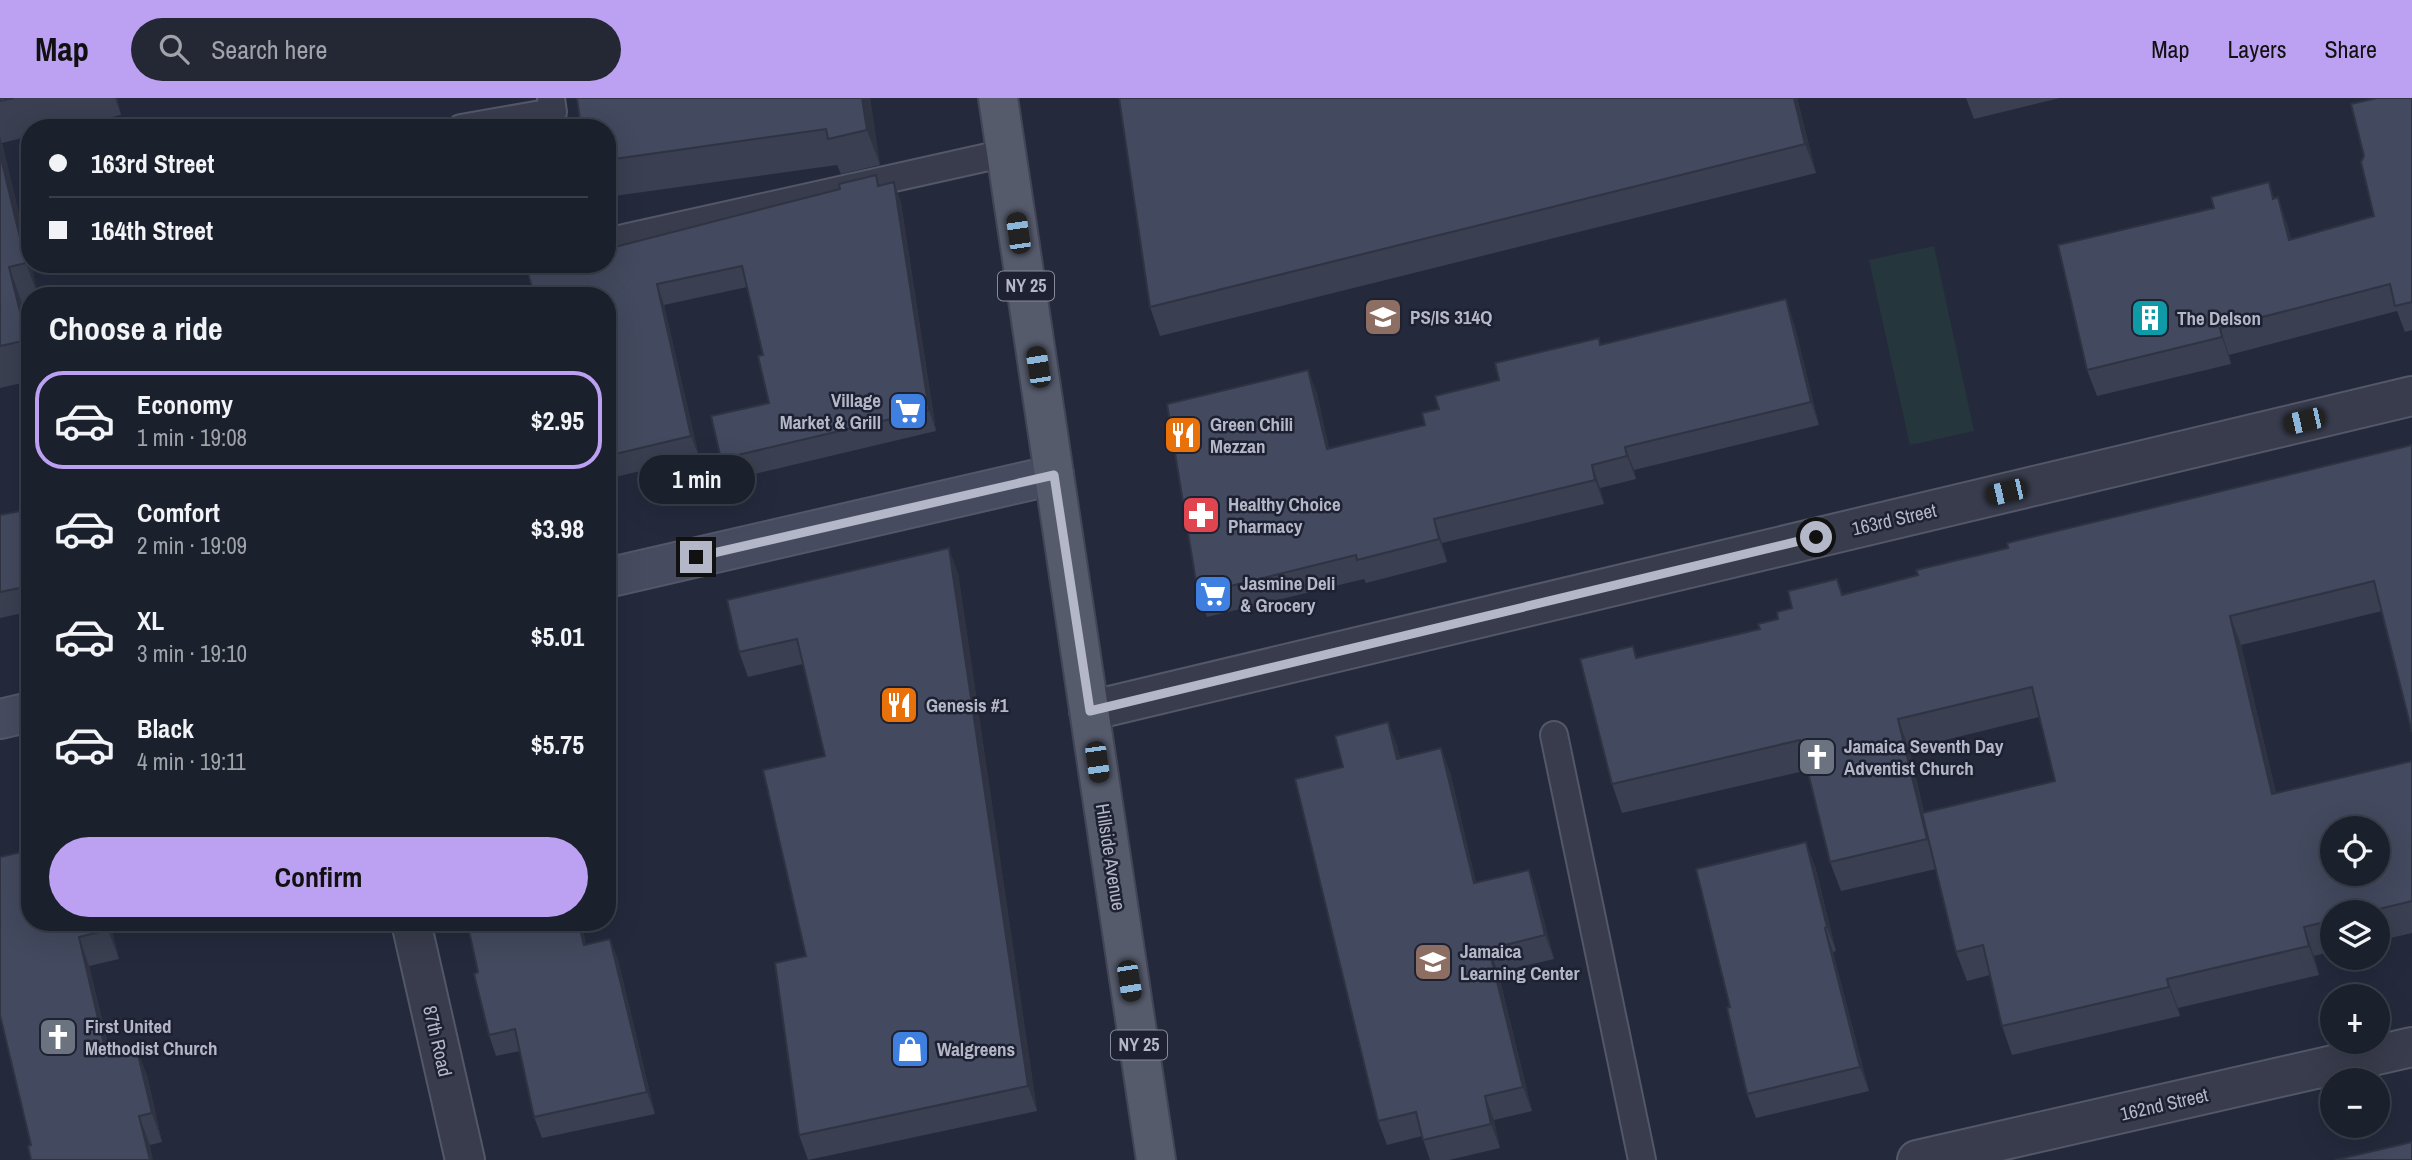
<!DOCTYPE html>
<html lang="en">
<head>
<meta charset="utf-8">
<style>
  :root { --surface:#1b202d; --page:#242835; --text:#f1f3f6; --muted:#a0a3aa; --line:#393e49; --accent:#bca0f2 }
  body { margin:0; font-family:"Archivo Narrow",sans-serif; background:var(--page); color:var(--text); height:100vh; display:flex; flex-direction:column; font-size:26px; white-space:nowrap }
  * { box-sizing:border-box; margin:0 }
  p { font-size:23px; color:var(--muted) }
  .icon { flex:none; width:38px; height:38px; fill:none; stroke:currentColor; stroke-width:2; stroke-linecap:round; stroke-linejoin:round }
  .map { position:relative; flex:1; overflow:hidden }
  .sheet { position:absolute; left:21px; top:189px; width:595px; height:644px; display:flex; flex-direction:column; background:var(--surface); border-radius:28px; box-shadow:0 7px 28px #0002,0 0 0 2px var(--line) }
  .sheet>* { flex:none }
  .hud { position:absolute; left:21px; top:21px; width:595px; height:154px; border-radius:28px; box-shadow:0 7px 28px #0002,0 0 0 2px var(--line); display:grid; align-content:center; height:154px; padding:0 28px; background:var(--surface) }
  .buttons { position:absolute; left:2320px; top:718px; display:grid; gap:14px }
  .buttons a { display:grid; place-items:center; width:70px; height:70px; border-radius:50%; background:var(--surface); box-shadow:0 7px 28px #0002,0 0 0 2px var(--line); font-size:35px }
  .end { position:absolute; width:32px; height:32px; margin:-16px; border:9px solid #b4b7c7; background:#111; box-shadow:0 0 0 4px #111 }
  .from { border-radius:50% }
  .bubble { position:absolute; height:49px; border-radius:24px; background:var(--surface); box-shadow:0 7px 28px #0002,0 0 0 2px var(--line); font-size:23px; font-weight:700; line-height:49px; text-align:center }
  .car { position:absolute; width:21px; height:42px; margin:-21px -10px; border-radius:9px; box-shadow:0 0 5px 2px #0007; background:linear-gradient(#222 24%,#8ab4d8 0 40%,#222 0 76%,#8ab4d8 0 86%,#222 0) }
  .hud b { display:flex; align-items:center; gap:24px; height:66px; font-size:26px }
  .hud b+b { border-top:2px solid var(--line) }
  .hud i { width:18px; height:18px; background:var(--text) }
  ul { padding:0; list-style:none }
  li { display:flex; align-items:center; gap:21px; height:98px; margin:0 14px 10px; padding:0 14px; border:4px solid transparent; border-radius:28px }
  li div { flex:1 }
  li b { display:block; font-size:26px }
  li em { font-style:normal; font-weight:700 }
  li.on { border-color:var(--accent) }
  li>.icon { width:63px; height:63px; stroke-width:1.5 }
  h2 { padding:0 28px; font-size:32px; line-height:84px }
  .cta { display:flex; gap:14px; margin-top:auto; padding:14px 28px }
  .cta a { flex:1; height:80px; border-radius:42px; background:var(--accent); color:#111; font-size:28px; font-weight:700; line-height:80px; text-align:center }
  header { display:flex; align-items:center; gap:42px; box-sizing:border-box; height:98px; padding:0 35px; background:var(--accent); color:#111 }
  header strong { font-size:33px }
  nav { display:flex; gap:38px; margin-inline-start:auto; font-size:24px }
  .search { width:490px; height:63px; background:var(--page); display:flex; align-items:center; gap:18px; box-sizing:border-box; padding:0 24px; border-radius:38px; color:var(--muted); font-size:26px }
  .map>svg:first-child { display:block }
  .green { fill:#26363d }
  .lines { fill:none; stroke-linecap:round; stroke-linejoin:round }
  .lane-casing { stroke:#535767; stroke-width:30 }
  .street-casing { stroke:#535767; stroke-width:42 }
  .secondary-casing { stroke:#535767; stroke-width:42 }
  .primary-casing { stroke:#414555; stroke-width:42 }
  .lane { stroke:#383c4c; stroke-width:26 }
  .street { stroke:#383c4c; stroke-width:38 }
  .secondary { stroke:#464b5f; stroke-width:38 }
  .primary { stroke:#565b6c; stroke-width:38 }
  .wall { fill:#3a3f51; fill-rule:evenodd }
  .shaded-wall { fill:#2f3342 }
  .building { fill:#43495e; stroke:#2f3342; stroke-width:2; fill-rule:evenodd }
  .route { stroke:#b4b7c7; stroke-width:9 }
  .labels { text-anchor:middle; stroke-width:5; stroke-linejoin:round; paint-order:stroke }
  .shield { fill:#1d2131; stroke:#878a9a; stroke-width:2 }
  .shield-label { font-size:18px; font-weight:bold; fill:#b4b7c7 }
  .poi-label { font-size:19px; font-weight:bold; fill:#b4b7c7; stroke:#1d2131; text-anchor:start }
  .street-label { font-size:19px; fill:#b4b7c7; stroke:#1d2131 }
</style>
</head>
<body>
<header>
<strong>Map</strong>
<div class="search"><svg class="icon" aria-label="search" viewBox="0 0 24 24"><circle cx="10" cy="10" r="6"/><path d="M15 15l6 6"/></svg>Search here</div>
<nav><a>Map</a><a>Layers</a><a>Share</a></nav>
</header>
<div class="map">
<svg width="2412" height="1062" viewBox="0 0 2412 1062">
  <rect width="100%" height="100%" fill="#242a3c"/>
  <path class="green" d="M 1934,148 L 1974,333 L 1910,347 L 1869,162 Z"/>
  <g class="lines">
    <defs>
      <path id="lane" d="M 461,30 L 553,14 L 551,0
        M 624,140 L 1006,55
        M 1554,637 L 1642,1062"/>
      <path id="street" d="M 1089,613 L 2412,298
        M 411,824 L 465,1062
        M 1917,1062 L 2412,949"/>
      <path id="secondary" d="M 607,480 L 1054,377
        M 0,621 L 30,614"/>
      <path id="primary" d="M 998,0 L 1156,1062"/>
    </defs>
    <use href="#lane" class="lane-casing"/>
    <use href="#street" class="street-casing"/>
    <use href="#secondary" class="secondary-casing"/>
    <use href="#primary" class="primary-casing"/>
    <use href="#lane" class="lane"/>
    <use href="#street" class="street"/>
    <use href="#secondary" class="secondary"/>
    <use href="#primary" class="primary"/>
  </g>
  <path class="wall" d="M 0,0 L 117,0 L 121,17 L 66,30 L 30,30 L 30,38 L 2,45 L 30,162 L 30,166 L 31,166 L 38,198 L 30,198 L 30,206 L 23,208 L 30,235 L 30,283 L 0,290 Z
    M 577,0 L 870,0 L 880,67 L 841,76 L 837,67 L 607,99 L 607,30 Z
    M 1797,0 L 1816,75 L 1160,238 L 1150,209 Z
    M 1966,0 L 2060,0 L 1974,21 Z
    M 2412,0 L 2412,232 L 2405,234 L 2397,213 L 2229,257 L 2231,266 L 2097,298 L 2087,272 L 2275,100 L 2287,126 L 2291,141 L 2374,118 Z
    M 894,84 L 901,105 L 936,333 L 729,382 L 721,361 L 769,305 L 763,257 L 747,189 L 664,207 L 699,359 L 607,381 L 607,198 L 880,88 Z
    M 1794,225 L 1819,327 L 1634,372 L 1636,381 L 1600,390 L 1604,406 L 1442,445 L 1447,464 L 1366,485 L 1364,481 L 1207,519 L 1198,496 L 1308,272 L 1317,296 L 1329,351 L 1425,327 L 1439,311 L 1499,282 L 1601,246 Z
    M 2412,347 L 2382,513 L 2241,547 L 2276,695 L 2412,663 L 2412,835 L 2378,843 L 2378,814 L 2333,814 L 2333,853 L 2314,858 L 2319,877 L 2178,910 L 2180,918 L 2012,957 L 2002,928 L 1990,877 L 1967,883 L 1956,854 L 1936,771 L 1841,793 L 1830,764 L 1808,672 L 1622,715 L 1612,686 L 1633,548 L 1637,560 L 1760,531 L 1778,521 L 1792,510 L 1837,481 L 1843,496 L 1918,477 L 2008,450 ZM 2039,619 L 2055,683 L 1924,714 L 1909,651 Z
    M 30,411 L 30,522 L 27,514 L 0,520 L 0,417 Z
    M 958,475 L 1037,1013 L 808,1062 L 799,1037 L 806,858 L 825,658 L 803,566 L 748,579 L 739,554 Z
    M 1388,624 L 1397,648 L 1400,660 L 1450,674 L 1476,785 L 1529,772 L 1537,796 L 1554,861 L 1498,874 L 1532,1013 L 1494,1022 L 1500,1050 L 1449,1062 L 1430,1062 L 1422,1038 L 1387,1047 L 1378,1023 L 1343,669 Z
    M 1815,768 L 1836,853 L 1833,854 L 1869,993 L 1756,1020 L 1747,996 Z
    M 30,824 L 110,824 L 119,861 L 89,868 L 110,954 L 147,977 L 162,1044 L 150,1047 Z
    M 610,841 L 618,862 L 655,1016 L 542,1040 L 534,1019 L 520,953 L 496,958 L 489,937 L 587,847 Z"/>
  <path class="shaded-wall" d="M 115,0 L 117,0 L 121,17 Z
    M 862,0 L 870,0 L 880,67 L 867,32 Z
    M 1794,0 L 1797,0 L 1816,75 L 1805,46 Z
    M 0,38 L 30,162 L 30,166 L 31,166 L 38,198 L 26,165 L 0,56 Z
    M 894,84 L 901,105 L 936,333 L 929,312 Z
    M 2278,99 L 2287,126 L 2298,168 L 2289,142 Z
    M 9,169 L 23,208 L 30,235 L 30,251 L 27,242 Z
    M 657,186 L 664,207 L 699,359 L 691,338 Z
    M 1786,201 L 1794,225 L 1819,327 L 1811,304 Z
    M 2220,230 L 2229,257 L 2231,266 L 2222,239 Z
    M 1308,272 L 1317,296 L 1335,375 L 1327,351 Z
    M 1625,349 L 1634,372 L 1636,381 L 1627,358 Z
    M 1592,367 L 1600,390 L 1604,406 L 1595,382 Z
    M 1434,421 L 1442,445 L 1447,464 L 1439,441 Z
    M 949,450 L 958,475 L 1037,1013 L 1028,988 Z
    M 2230,518 L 2241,547 L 2283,725 L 2272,696 Z
    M 1898,621 L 1909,651 L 1938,770 L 1927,741 Z
    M 1388,624 L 1397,648 L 1406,684 L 1397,661 Z
    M 1441,650 L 1450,674 L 1482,809 L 1474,785 Z
    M 1806,744 L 1815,768 L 1836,853 L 1827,829 Z
    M 1529,772 L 1537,796 L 1554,861 L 1545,837 Z
    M 106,824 L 110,824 L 119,861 L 108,832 Z
    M 578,824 L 581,824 L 592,869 L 584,847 Z
    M 2304,829 L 2314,858 L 2319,877 L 2309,848 Z
    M 1825,830 L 1833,854 L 1869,993 L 1860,969 Z
    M 79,839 L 89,868 L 117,984 L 106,955 Z
    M 610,841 L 618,862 L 655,1016 L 647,994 Z
    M 1489,851 L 1498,874 L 1532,1013 L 1523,989 Z
    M 2167,881 L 2178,910 L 2180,918 L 2169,889 Z
    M 136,948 L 147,977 L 162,1044 L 152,1015 Z
    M 1485,998 L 1494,1022 L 1500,1050 L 1491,1026 Z
    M 139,1018 L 150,1047 L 153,1062 L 150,1062 Z"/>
  <path class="building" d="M 0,0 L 14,0 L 0,3 Z
    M 577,0 L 862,0 L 867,32 L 828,41 L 826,31 L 607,62 L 607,30 L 581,30 Z
    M 1119,0 L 1794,0 L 1805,46 L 1150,209 Z
    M 2377,0 L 2412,0 L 2412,204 L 2395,208 L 2390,186 L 2220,230 L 2222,239 L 2087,272 L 2058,147 L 2214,110 L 2211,99 L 2269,84 L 2273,101 L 2278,99 L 2289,142 L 2374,118 L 2361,64 L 2364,58 L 2351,6 Z
    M 0,56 L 26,165 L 9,169 L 27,242 L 0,248 Z
    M 876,77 L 878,88 L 894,84 L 929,312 L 721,361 L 711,318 L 769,305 L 758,258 L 763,257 L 742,168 L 657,186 L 691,338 L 607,358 L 607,198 L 534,198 L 527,171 L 548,166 L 607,166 L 607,151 L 840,91 L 839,86 Z
    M 1786,201 L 1811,304 L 1625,349 L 1627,358 L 1592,367 L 1595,382 L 1434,421 L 1439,441 L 1357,462 L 1356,457 L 1198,496 L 1167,306 L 1308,272 L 1327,351 L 1425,327 L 1422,315 L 1439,311 L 1435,298 L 1499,282 L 1495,265 L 1599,240 L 1600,247 Z
    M 2412,347 L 2412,634 L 2374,483 L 2230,518 L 2272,696 L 2412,663 L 2412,803 L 2367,814 L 2333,814 L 2333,822 L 2304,829 L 2309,848 L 2167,881 L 2169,889 L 2002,928 L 1983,847 L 1956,854 L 1922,715 L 2055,683 L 2032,589 L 1898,621 L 1927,741 L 1830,764 L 1800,642 L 1612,686 L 1580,561 L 1633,548 L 1636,560 L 1760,531 L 1758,526 L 1778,521 L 1777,514 L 1792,510 L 1788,493 L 1837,481 L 1842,497 L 1918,477 L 1916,472 L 2008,450 L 2007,445 ZM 2333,730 L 2378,730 L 2378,775 L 2333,775 Z
    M 30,411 L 30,500 L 22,502 L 20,490 L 0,494 L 0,417 Z
    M 949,450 L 1028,988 L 799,1037 L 775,865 L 806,858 L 763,672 L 825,658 L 797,541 L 739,554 L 727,502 Z
    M 1388,624 L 1397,661 L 1441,650 L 1474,785 L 1529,772 L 1545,837 L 1489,851 L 1523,989 L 1485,998 L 1491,1026 L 1423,1042 L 1416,1014 L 1378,1023 L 1295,681 L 1343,669 L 1335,638 Z
    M 1806,744 L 1827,829 L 1825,830 L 1860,969 L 1747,996 L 1727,910 L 1730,909 L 1696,771 Z
    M 30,752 L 30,824 L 106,824 L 108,832 L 79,839 L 106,955 L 136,948 L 152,1015 L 139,1018 L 150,1062 L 31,1062 L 28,1048 L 31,1047 L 0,917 L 0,759 Z
    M 467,824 L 578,824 L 584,847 L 610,841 L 647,994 L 534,1019 L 515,931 L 489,937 L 474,876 L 478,874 Z
    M 2412,1044 L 2412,1062 L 2335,1062 Z"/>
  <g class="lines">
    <path class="route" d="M 696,459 L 1054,377 L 1090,613 L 1816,439"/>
  </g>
  <defs>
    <symbol id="school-square" viewBox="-11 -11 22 22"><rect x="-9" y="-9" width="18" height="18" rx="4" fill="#8d6e63" stroke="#1d2131"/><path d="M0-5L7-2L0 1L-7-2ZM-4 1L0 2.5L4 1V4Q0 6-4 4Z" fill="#fff"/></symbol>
    <symbol id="building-square" viewBox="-11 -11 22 22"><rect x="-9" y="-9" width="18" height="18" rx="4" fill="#0f9aa8" stroke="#1d2131"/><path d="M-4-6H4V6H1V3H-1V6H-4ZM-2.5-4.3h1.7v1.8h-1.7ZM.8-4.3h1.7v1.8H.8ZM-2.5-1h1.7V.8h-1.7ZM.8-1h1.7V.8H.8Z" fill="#fff"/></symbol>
    <symbol id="supermarket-square" viewBox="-11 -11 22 22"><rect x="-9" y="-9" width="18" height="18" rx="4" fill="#3f7fe0" stroke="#1d2131"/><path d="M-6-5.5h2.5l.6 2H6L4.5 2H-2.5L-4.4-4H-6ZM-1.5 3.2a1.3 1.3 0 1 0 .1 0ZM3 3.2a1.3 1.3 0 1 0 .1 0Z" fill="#fff"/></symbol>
    <symbol id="restaurant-square" viewBox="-11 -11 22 22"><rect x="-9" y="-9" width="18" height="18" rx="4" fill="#e8710a" stroke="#1d2131"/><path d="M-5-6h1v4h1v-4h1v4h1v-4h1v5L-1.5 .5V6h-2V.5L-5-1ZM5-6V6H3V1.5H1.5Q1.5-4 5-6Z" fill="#fff"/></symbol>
    <symbol id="pharmacy-square" viewBox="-11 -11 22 22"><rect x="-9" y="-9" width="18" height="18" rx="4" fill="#e0444e" stroke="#1d2131"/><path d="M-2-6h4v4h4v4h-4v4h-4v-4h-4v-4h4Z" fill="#fff"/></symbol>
    <symbol id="church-square" viewBox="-11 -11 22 22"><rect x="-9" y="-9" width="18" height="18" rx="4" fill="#6b7280" stroke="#1d2131"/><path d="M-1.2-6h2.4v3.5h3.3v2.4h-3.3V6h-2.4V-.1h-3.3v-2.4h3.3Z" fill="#fff"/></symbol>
    <symbol id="shop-square" viewBox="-11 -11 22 22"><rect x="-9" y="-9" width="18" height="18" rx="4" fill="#3f7fe0" stroke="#1d2131"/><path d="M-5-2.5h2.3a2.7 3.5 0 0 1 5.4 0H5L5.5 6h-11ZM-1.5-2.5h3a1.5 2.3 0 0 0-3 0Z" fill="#fff"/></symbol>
  </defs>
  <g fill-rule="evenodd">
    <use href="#school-square" x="1361" y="197" width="44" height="44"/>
    <use href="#building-square" x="2128" y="198" width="44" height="44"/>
    <use href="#supermarket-square" x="886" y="291" width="44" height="44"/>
    <use href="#restaurant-square" x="1161" y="315" width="44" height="44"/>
    <use href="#pharmacy-square" x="1179" y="395" width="44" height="44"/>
    <use href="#supermarket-square" x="1191" y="474" width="44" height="44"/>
    <use href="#restaurant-square" x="877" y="585" width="44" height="44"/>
    <use href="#church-square" x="1795" y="637" width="44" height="44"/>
    <use href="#school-square" x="1411" y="842" width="44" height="44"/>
    <use href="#church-square" x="36" y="917" width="44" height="44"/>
    <use href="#shop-square" x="888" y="929" width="44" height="44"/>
  </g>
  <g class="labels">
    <g class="shield">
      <rect x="998" y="173.5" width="56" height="29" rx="5"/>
      <rect x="1111" y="932.5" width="56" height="29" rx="5"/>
    </g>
    <g class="shield-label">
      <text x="1026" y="194">NY 25</text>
      <text x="1139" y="953">NY 25</text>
    </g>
    <g class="poi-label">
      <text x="1410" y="226">PS/IS 314Q</text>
      <text x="2177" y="227">The Delson</text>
      <text x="881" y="309" text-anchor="end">Village<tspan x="881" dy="22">Market &amp; Grill</tspan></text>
      <text x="1210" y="333">Green Chili<tspan x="1210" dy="22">Mezzan</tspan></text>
      <text x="1228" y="413">Healthy Choice<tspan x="1228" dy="22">Pharmacy</tspan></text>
      <text x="1240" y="492">Jasmine Deli<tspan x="1240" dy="22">&amp; Grocery</tspan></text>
      <text x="926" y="614">Genesis #1</text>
      <text x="1844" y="655">Jamaica Seventh Day<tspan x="1844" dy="22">Adventist Church</tspan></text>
      <text x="1460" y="860">Jamaica<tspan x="1460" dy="22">Learning Center</tspan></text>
      <text x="85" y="935">First United<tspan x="85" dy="22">Methodist Church</tspan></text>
      <text x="937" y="958">Walgreens</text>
    </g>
    <g class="street-label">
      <text transform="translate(1894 421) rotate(-13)" y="7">163rd Street</text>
      <text transform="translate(1111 759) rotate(81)" y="7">Hillside Avenue</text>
      <text transform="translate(438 943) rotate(77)" y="7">87th Road</text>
      <text transform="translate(2164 1006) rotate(-13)" y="7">162nd Street</text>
    </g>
  </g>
</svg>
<div class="buttons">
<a><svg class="icon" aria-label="locate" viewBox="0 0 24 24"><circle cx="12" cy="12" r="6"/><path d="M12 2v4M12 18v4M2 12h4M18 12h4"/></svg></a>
<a><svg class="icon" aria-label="layers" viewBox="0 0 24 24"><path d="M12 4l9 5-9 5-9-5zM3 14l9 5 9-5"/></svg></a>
<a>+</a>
<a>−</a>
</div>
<i class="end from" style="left:1816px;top:439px"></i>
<i class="end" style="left:696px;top:459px"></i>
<div class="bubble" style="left:639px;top:357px;width:116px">1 min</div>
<i class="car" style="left:1018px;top:135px;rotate:352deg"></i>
<i class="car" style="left:1038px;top:269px;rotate:351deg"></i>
<i class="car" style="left:2304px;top:323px;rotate:257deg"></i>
<i class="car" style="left:2006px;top:394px;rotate:257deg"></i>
<i class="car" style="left:1097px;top:664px;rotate:172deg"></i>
<i class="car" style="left:1129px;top:883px;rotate:171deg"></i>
<div class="hud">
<b><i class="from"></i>163rd Street</b>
<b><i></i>164th Street</b>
</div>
<section class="sheet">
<h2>Choose a ride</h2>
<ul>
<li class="on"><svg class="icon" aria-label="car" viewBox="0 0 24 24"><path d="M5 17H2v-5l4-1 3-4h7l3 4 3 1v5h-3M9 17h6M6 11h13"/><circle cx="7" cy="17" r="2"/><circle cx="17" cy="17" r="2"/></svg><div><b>Economy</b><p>1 min · 19:08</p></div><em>$2.95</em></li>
<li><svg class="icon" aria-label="car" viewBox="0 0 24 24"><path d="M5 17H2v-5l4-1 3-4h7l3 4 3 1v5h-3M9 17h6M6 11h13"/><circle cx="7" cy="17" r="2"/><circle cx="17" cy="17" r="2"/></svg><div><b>Comfort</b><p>2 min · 19:09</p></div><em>$3.98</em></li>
<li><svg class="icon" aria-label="car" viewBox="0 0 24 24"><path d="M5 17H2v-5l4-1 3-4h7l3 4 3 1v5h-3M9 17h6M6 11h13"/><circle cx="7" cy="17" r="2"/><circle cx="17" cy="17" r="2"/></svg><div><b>XL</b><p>3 min · 19:10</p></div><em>$5.01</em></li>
<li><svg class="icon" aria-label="car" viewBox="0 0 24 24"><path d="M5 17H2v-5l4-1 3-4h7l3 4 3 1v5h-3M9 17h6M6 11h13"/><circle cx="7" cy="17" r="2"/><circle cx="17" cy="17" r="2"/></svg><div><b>Black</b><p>4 min · 19:11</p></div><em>$5.75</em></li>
</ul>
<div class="cta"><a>Confirm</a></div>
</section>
</div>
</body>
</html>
